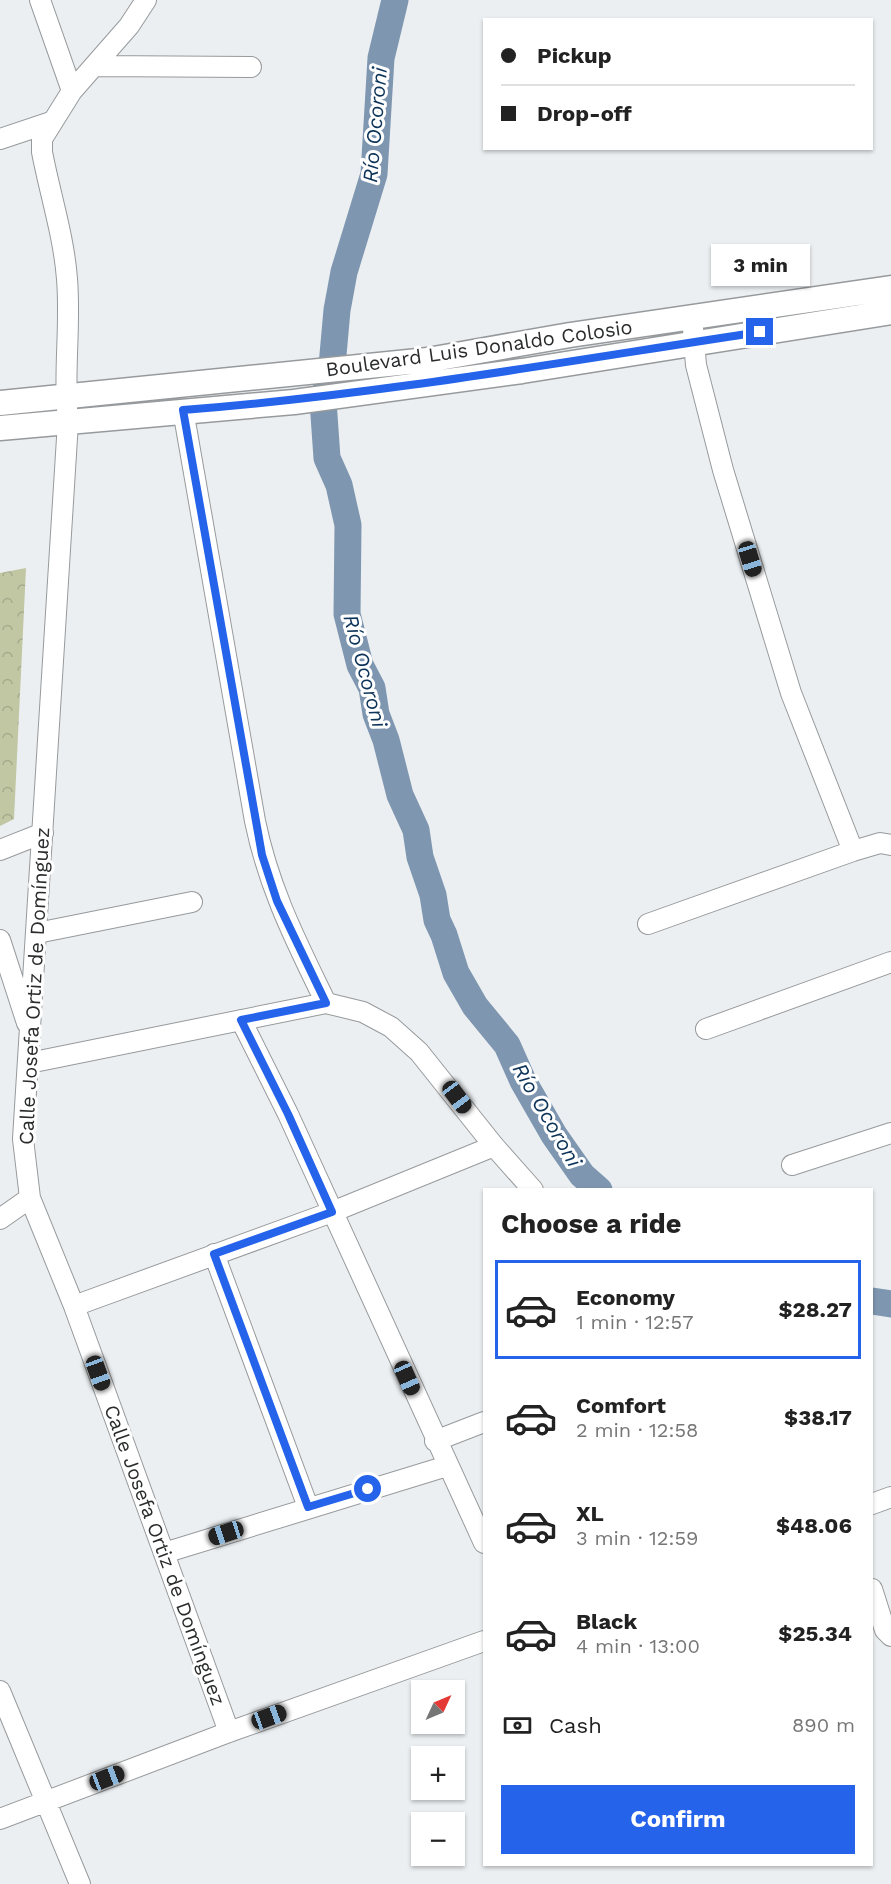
<!DOCTYPE html>
<html lang="en">
<head>
<meta charset="utf-8">
<style>
  :root { --surface:#fff; --page:#f2f2f2; --text:#222; --muted:#767676; --line:#e0e0e0; --accent:#2563eb }
  body { margin:0; font-family:"Work Sans",sans-serif; background:var(--page); color:var(--text); height:100vh; display:flex; flex-direction:column; font-size:22px; white-space:nowrap }
  * { box-sizing:border-box; margin:0 }
  p { font-size:20px; color:var(--muted) }
  .icon { flex:none; width:33px; height:33px; fill:none; stroke:currentColor; stroke-width:2; stroke-linecap:round; stroke-linejoin:round }
  .map { position:relative; flex:1; overflow:hidden }
  .details { position:absolute; left:483px; top:1188px; width:390px; height:678px; display:flex; flex-direction:column; background:var(--surface); border-radius:0px; box-shadow:0 2px 4px #0004 }
  .details>* { flex:none }
  .banner { position:absolute; left:483px; top:18px; width:390px; height:132px; border-radius:0px; box-shadow:0 2px 4px #0004; display:grid; align-content:center; height:132px; padding:0 18px; background:var(--surface) }
  .needle { width:39px; rotate:46deg }
  .buttons { position:absolute; left:411px; top:1680px; display:grid; gap:12px }
  .buttons a { display:grid; place-items:center; width:54px; height:54px; border-radius:0px; background:var(--surface); box-shadow:0 2px 4px #0004; font-size:30px }
  .end { position:absolute; width:27px; height:27px; margin:-14px; border:8px solid #2563eb; background:#fff; box-shadow:0 0 0 3px #fff }
  .from { border-radius:50% }
  .bubble { position:absolute; height:42px; border-radius:0px; background:var(--surface); box-shadow:0 2px 4px #0004; font-size:20px; font-weight:700; line-height:42px; text-align:center }
  .car { position:absolute; width:18px; height:36px; margin:-18px -9px; border-radius:8px; box-shadow:0 0 4px 2px #0007; background:linear-gradient(#222 24%,#8ab4d8 0 40%,#222 0 76%,#8ab4d8 0 86%,#222 0) }
  .banner b { display:flex; align-items:center; gap:21px; height:57px; font-size:22px }
  .banner b+b { border-top:2px solid var(--line) }
  .banner i { width:15px; height:15px; background:var(--text) }
  ul { padding:0; list-style:none }
  li { display:flex; align-items:center; gap:18px; height:99px; margin:0 12px 9px; padding:0 6px; border:3px solid transparent; border-radius:0px }
  li div { flex:1 }
  li b { display:block; font-size:22px }
  li em { font-style:normal; font-weight:700 }
  li.current { border-color:var(--accent) }
  li>.icon { width:54px; height:54px; stroke-width:1.5 }
  h2 { padding:0 18px; font-size:27px; line-height:72px }
  .pay { display:flex; align-items:center; gap:15px; height:66px; padding:0 18px; font-size:22px }
  .pay p { margin-inline-start:auto }
  .primary-button { display:flex; gap:12px; margin-top:auto; padding:12px 18px }
  .primary-button a { flex:1; height:69px; border-radius:0px; background:var(--accent); color:#fff; font-size:24px; font-weight:700; line-height:69px; text-align:center }
  .map>svg:first-child { display:block }
  .forest { fill:url(#forest-crowns) }
  .lines { fill:none; stroke-linecap:round; stroke-linejoin:round }
  .river { stroke:#7e96b0; stroke-width:27 }
  .minor-casing { stroke:#979a9c; stroke-width:22 }
  .major-casing { stroke:#979a9c; stroke-width:27 }
  .minor { stroke:#fff; stroke-width:20 }
  .major { stroke:#fff; stroke-width:24 }
  .route { stroke:#2563eb; stroke-width:8 }
  .labels { text-anchor:middle; stroke-width:6; stroke-linejoin:round; paint-order:stroke }
  .street-label { font-size:20px; fill:#2a2b2c; stroke:#fff }
  .water-label { font-size:21px; font-style:italic; fill:#0c3358; stroke:#fff }
</style>
</head>
<body>
<div class="map">
<svg width="891" height="1884" viewBox="0 0 891 1884">
  <defs>
    <pattern id="forest-crowns" width="20" height="18" patternUnits="userSpaceOnUse" patternTransform="scale(1.5)"><rect width="20" height="18" fill="#c1c6a3"/><path d="M2 6a3 3 0 1 1 6 0M12 15a3 3 0 1 1 6 0" fill="none" stroke="#a6aa8c"/></pattern>
  </defs>
  <rect width="100%" height="100%" fill="#ebeff1"/>
  <path class="forest" d="M 26,568 L 14,819 L 0,826 L 0,573 Z"/>
  <g class="lines">
    <path class="river" d="M 395,0 L 381,58 L 374,174 L 344,272 L 337,310 L 332,366 L 323,401 L 327,458 L 339,485 L 348,525 L 347,614 L 360,665 L 372,688 L 376,714 L 386,740 L 400,795 L 416,830 L 420,857 L 433,895 L 437,920 L 444,935 L 456,973 L 475,1006 L 507,1045 L 523,1081 L 554,1135 L 582,1175 L 599,1190
      M 872,1301 L 891,1304"/>
    <defs>
      <path id="minor" d="M 40,0 L 72,91
        M 146,0 L 129,26 L 72,91 L 42,139 L 42,152 C 50,194 64,237 67,279 C 71,327 63,374 68,422 L 23,1139 L 30,1198 L 74,1306 L 229,1732
        M 96,66 L 251,67
        M 0,139 L 51,122
        M 692,316 L 696,365 L 723,470 L 791,693 L 853,851
        M 183,410 L 255,821 C 269,889 296,941 326,1003 L 363,1012 L 391,1027 L 419,1052 L 494,1146 L 533,1190
        M 0,850 L 43,833
        M 648,924 L 853,851 L 880,843 L 891,845
        M 37,933 L 192,902
        M 0,940 L 27,1023
        M 241,1020 L 288,1114 L 484,1543
        M 706,1029 L 891,962
        M 29,1063 L 326,1003
        M 792,1165 L 891,1133
        M 0,1219 L 30,1198
        M 214,1254 L 308,1507
        M 74,1306 L 332,1212 L 494,1146
        M 435,1441 L 484,1422
        M 872,1504 L 891,1497
        M 164,1553 L 447,1466
        M 872,1589 L 885,1630 L 891,1636
        M 0,1691 L 80,1884
        M 0,1819 L 229,1732 L 484,1641"/>
      <path id="major" d="M 0,403 L 428,360 L 570,335 L 891,288
        M 0,428 L 294,402 L 522,371 L 891,312"/>
    </defs>
    <use href="#minor" class="minor-casing"/>
    <use href="#major" class="major-casing"/>
    <use href="#minor" class="minor"/>
    <use href="#major" class="major"/>
  </g>
  <g class="lines">
    <path class="route" d="M 368,1489 L 308,1507 L 214,1254 L 332,1212 L 288,1114 L 241,1020 L 326,1003 L 277,901 L 262,855 L 183,410 C 377,395 568,361 760,332"/>
  </g>
  <g class="labels">
    <g class="street-label">
      <text transform="translate(479 348) rotate(-8)" y="7">Boulevard Luis Donaldo Colosio</text>
      <text transform="translate(34 986) rotate(-87)" y="7">Calle Josefa Ortiz de Domínguez</text>
      <text transform="translate(165 1555) rotate(70)" y="7">Calle Josefa Ortiz de Domínguez</text>
    </g>
    <g class="water-label">
      <text transform="translate(375 125) rotate(-85)" y="7">Río Ocoroni</text>
      <text transform="translate(365 671) rotate(75)" y="7">Río Ocoroni</text>
      <text transform="translate(547 1115) rotate(60)" y="7">Río Ocoroni</text>
    </g>
  </g>
</svg>
<div class="buttons">
<a><svg class="needle" viewBox="-14 -14 28 28"><path d="M0-13l5 13h-10z" fill="#e53935"/><path d="M0 13l5-13h-10z" fill="#767676"/></svg></a>
<a>+</a>
<a>−</a>
</div>
<i class="end from" style="left:368px;top:1489px"></i>
<i class="end" style="left:760px;top:332px"></i>
<div class="bubble" style="left:711px;top:244px;width:99px">3 min</div>
<i class="car" style="left:750px;top:559px;rotate:163deg"></i>
<i class="car" style="left:457px;top:1097px;rotate:143deg"></i>
<i class="car" style="left:98px;top:1373px;rotate:160deg"></i>
<i class="car" style="left:407px;top:1378px;rotate:156deg"></i>
<i class="car" style="left:226px;top:1533px;rotate:252deg"></i>
<i class="car" style="left:269px;top:1717px;rotate:70deg"></i>
<i class="car" style="left:107px;top:1778px;rotate:69deg"></i>
<div class="banner">
<b><i class="from"></i>Pickup</b>
<b><i></i>Drop-off</b>
</div>
<section class="details">
<h2>Choose a ride</h2>
<ul>
<li class="current"><svg class="icon" aria-label="car" viewBox="0 0 24 24"><path d="M5 17H2v-5l4-1 3-4h7l3 4 3 1v5h-3M9 17h6M6 11h13"/><circle cx="7" cy="17" r="2"/><circle cx="17" cy="17" r="2"/></svg><div><b>Economy</b><p>1 min · 12:57</p></div><em>$28.27</em></li>
<li><svg class="icon" aria-label="car" viewBox="0 0 24 24"><path d="M5 17H2v-5l4-1 3-4h7l3 4 3 1v5h-3M9 17h6M6 11h13"/><circle cx="7" cy="17" r="2"/><circle cx="17" cy="17" r="2"/></svg><div><b>Comfort</b><p>2 min · 12:58</p></div><em>$38.17</em></li>
<li><svg class="icon" aria-label="car" viewBox="0 0 24 24"><path d="M5 17H2v-5l4-1 3-4h7l3 4 3 1v5h-3M9 17h6M6 11h13"/><circle cx="7" cy="17" r="2"/><circle cx="17" cy="17" r="2"/></svg><div><b>XL</b><p>3 min · 12:59</p></div><em>$48.06</em></li>
<li><svg class="icon" aria-label="car" viewBox="0 0 24 24"><path d="M5 17H2v-5l4-1 3-4h7l3 4 3 1v5h-3M9 17h6M6 11h13"/><circle cx="7" cy="17" r="2"/><circle cx="17" cy="17" r="2"/></svg><div><b>Black</b><p>4 min · 13:00</p></div><em>$25.34</em></li>
</ul>
<div class="pay"><svg class="icon" aria-label="cash" viewBox="0 0 24 24"><path d="M3 7h18v10H3z"/><circle cx="12" cy="12" r="2"/></svg>Cash<p>890 m</p></div>
<div class="primary-button"><a>Confirm</a></div>
</section>
</div>
</body>
</html>
